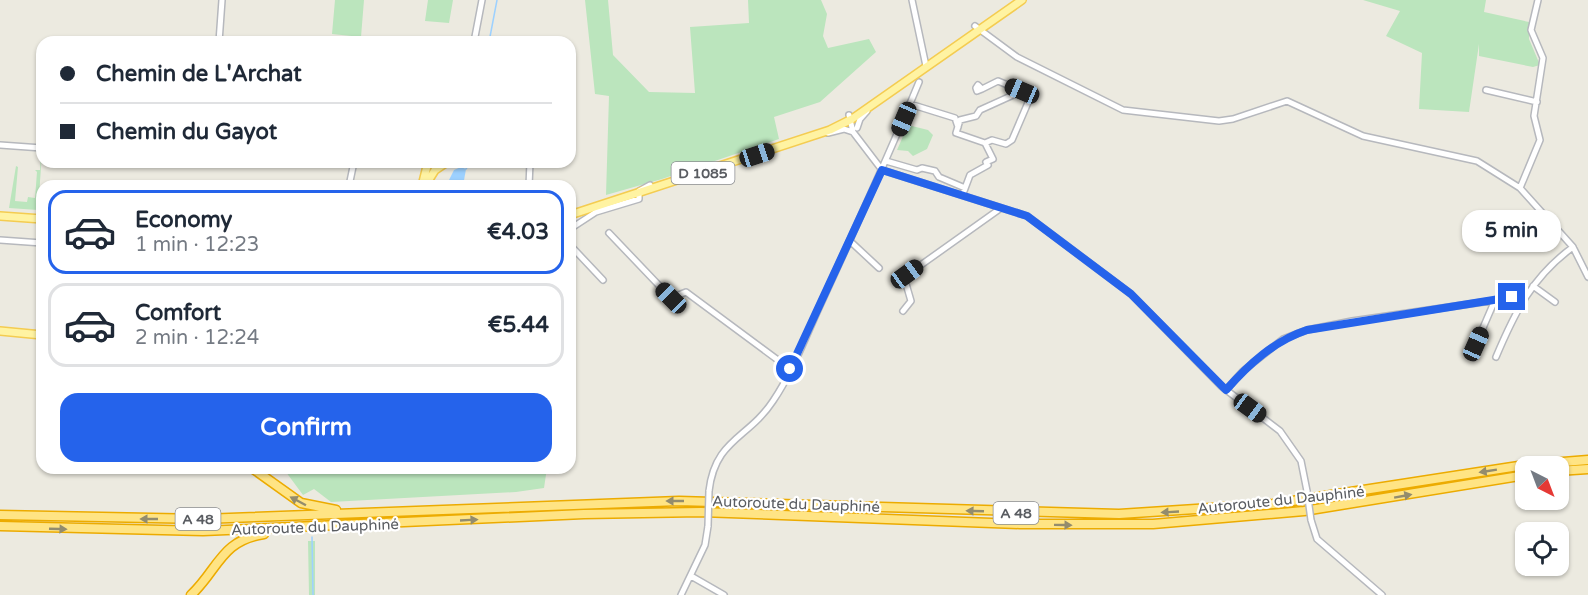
<!DOCTYPE html>
<html lang="en">
<head>
<meta charset="utf-8">
<style>
  :root { --surface:#fff; --page:#f6f6f7; --text:#1f2937; --muted:#747a83; --line:#e0e1e3; --accent:#2563eb }
  body { margin:0; font-family:"Varela Round",sans-serif; background:var(--page); color:var(--text); height:100vh; display:flex; flex-direction:column; font-size:22px; white-space:nowrap }
  * { box-sizing:border-box; margin:0 }
  p { font-size:20px; color:var(--muted) }
  .icon { flex:none; width:33px; height:33px; fill:none; stroke:currentColor; stroke-width:2; stroke-linecap:round; stroke-linejoin:round }
  .map { position:relative; flex:1; overflow:hidden }
  .side { position:absolute; left:36px; top:180px; width:540px; height:294px; display:flex; flex-direction:column; background:var(--surface); border-radius:18px; box-shadow:0 2px 4px #0004 }
  .side>* { flex:none }
  .hud { position:absolute; left:36px; top:36px; width:540px; height:132px; border-radius:18px; box-shadow:0 2px 4px #0004; display:grid; align-content:center; height:132px; padding:0 24px; background:var(--surface) }
  .needle { width:39px; rotate:138deg }
  .buttons { position:absolute; left:1515px; top:456px; display:grid; gap:12px }
  .buttons a { display:grid; place-items:center; width:54px; height:54px; border-radius:12px; background:var(--surface); box-shadow:0 2px 4px #0004; font-size:30px }
  .end { position:absolute; width:27px; height:27px; margin:-14px; border:8px solid #2563eb; background:#fff; box-shadow:0 0 0 3px #fff }
  .from { border-radius:50% }
  .bubble { position:absolute; height:42px; border-radius:18px; background:var(--surface); box-shadow:0 2px 4px #0004; font-size:20px; font-weight:700; line-height:42px; text-align:center }
  .car { position:absolute; width:18px; height:36px; margin:-18px -9px; border-radius:8px; box-shadow:0 0 4px 2px #0007; background:linear-gradient(#222 24%,#8ab4d8 0 40%,#222 0 76%,#8ab4d8 0 86%,#222 0) }
  .hud b { display:flex; align-items:center; gap:21px; height:57px; font-size:22px }
  .hud b+b { border-top:2px solid var(--line) }
  .hud i { width:15px; height:15px; background:var(--text) }
  ul { padding:10px 0 0; list-style:none }
  li { display:flex; align-items:center; gap:18px; height:84px; margin:0 12px 9px; padding:0 12px; border:3px solid var(--line); border-radius:18px }
  li div { flex:1 }
  li b { display:block; font-size:22px }
  li em { font-style:normal; font-weight:700 }
  li.on { border-color:var(--accent) }
  li>.icon { width:54px; height:54px; stroke-width:1.5 }
  .primary-button { display:flex; gap:12px; margin-top:auto; padding:12px 24px }
  .primary-button a { flex:1; height:69px; border-radius:18px; background:var(--accent); color:#fff; font-size:24px; font-weight:700; line-height:69px; text-align:center }
  .map>svg:first-child { display:block }
  .green { fill:#bbe5bd }
  .water { fill:#9dd1ff }
  .lines { fill:none; stroke-linecap:round; stroke-linejoin:round }
  .stream { stroke:#9dd1ff; stroke-width:1.5 }
  .minor-casing { stroke:#b6b8bd; stroke-width:8 }
  .major-casing { stroke:#f4cc51; stroke-width:10 }
  .highway-casing { stroke:#ecab00; stroke-width:11 }
  .minor { stroke:#fff; stroke-width:5 }
  .major { stroke:#fff3a2; stroke-width:7 }
  .highway { stroke:#ffe484; stroke-width:8 }
  .minor-bridge-casing { stroke:#b6b8bd; stroke-width:8; stroke-linecap:butt }
  .minor-bridge { stroke:#fff; stroke-width:5 }
  .oneway { fill:#938c6d }
  .route { stroke:#2563eb; stroke-width:8 }
  .labels { text-anchor:middle; stroke-width:4.5; stroke-linejoin:round; paint-order:stroke }
  .shield { fill:#fff; stroke:#8b8d90; stroke-width:1.5 }
  .shield-label { font-size:14px; font-weight:bold; fill:#595c61 }
  .street-label { font-size:15px; fill:#595c61; stroke:#fff }
</style>
</head>
<body>
<div class="map">
<svg width="1588" height="595" viewBox="0 0 1588 595">
  <rect width="100%" height="100%" fill="#eceae0"/>
  <path class="green" d="M 335,0 L 364,0 L 361,37 L 332,34 Z
    M 428,0 L 453,0 L 449,23 L 425,21 Z
    M 585,0 L 608,0 L 613,55 L 649,92 L 695,93 L 690,27 L 749,23 L 748,0 L 821,0 L 827,14 L 823,36 L 828,48 L 869,39 L 876,52 L 820,102 L 774,117 L 779,139 L 662,179 L 606,195 L 609,96 L 595,94 Z
    M 1363,0 L 1486,0 L 1484,12 L 1529,22 L 1529,39 L 1540,65 L 1533,67 L 1479,56 L 1479,44 L 1469,112 L 1419,109 L 1422,53 L 1386,36 L 1400,11 Z
    M 908,125 L 928,130 L 933,135 L 927,149 L 913,156 L 908,151 L 897,150 Z
    M 38,152 L 42,153 L 38,210 L 9,208 L 16,166 L 18,167 L 15,201 L 27,202 L 28,197 L 35,198 L 37,172 L 35,170 L 40,170 L 41,156 Z
    M 283,468 L 547,468 L 544,488 L 516,492 L 331,502 L 314,489 L 303,495 Z
    M 308,541 L 315,541 L 315,595 L 309,595 Z"/>
  <path class="water" d="M 461,167 L 466,169 L 463,186 L 446,186 L 454,170 Z"/>
  <g class="lines">
    <path class="stream" d="M 489,42 L 497,0
      M 466,169 L 469,164
      M 312,537 L 313,595"/>
    <defs>
      <path id="minor" d="M 912,0 L 926,66
        M 975,26 L 1017,57 L 1123,110 L 1219,121 L 1233,119 L 1287,101 L 1363,136 L 1477,161 L 1520,188 L 1573,247 L 1588,277
        M 219,42 L 222,0
        M 474,42 L 482,0
        M 532,42 L 540,42
        M 982,89 L 977,91 L 976,88 L 978,85 L 982,89 L 998,81 L 1022,91
        M 1486,90 L 1537,102
        M 1022,91 L 1030,98 L 1012,140 L 1006,144 L 992,140 L 985,143 L 956,133 L 960,120 L 976,116 L 980,110 Z
        M 910,104 L 955,118 L 958,127
        M 849,115 L 853,132 L 882,170 L 1027,216 L 1131,294 L 1221,386 L 1280,431 L 1301,461 L 1307,491
        M 857,128 L 860,119 L 867,111
        M 828,133 L 844,129 L 853,132
        M 0,145 L 42,148
        M 886,161 L 917,170 L 922,168 L 935,171 L 939,177 L 965,188
        M 211,162 L 217,162
        M 349,186 L 354,162
        M 529,186 L 530,162
        M 1520,188 L 1540,140 L 1534,116 L 1543,58 L 1531,30 L 1538,0
        M 964,191 L 970,175 L 988,165 L 986,162 L 993,159 L 985,143
        M 570,229 L 596,212 L 639,199 L 639,191 L 650,185
        M 609,233 L 671,298 L 686,292 L 790,369
        M 0,240 L 42,243
        M 850,241 L 879,268
        M 570,245 L 603,280
        M 1533,286 L 1555,302
        M 903,311 L 911,301 L 904,277 L 1001,208
        M 1476,344 L 1495,300
        M 1496,357 C 1515,312 1532,277 1573,247
        M 1226,390 L 1243,371 L 1283,339 L 1307,330 L 1352,321 L 1525,296
        M 709,491 C 715,439 748,439 773,401 C 794,370 807,333 823,299 C 856,227 889,155 919,82
        M 1311,520 L 1317,539 L 1382,595
        M 691,576 L 724,595
        M 681,595 L 705,545 L 708,526"/>
      <path id="major" d="M 422,186 L 428,162
        M 425,186 L 435,170 L 447,162
        M 570,215 L 830,130 L 852,119 L 1022,0
        M 0,216 L 42,219
        M 0,331 L 42,335"/>
      <path id="highway" d="M 252,468 L 301,503 L 336,510
        M 1558,471 L 1588,469
        M 0,515 L 203,519 L 679,501 L 1119,514 L 1273,504 L 1525,465 L 1588,460
        M 0,526 L 203,531 L 584,514 L 701,512 L 1020,524 L 1153,524 L 1304,511 L 1526,475
        M 191,595 C 218,570 221,540 264,534"/>
    </defs>
    <use href="#minor" class="minor-casing"/>
    <use href="#major" class="major-casing"/>
    <use href="#highway" class="highway-casing"/>
    <use href="#minor" class="minor"/>
    <use href="#major" class="major"/>
    <use href="#highway" class="highway"/>
    <defs>
      <path id="minor-bridge" d="M 1307,491 L 1311,520
        M 708,526 L 709,491"/>
    </defs>
    <use href="#minor-bridge" class="minor-bridge-casing"/>
    <use href="#minor-bridge" class="minor-bridge"/>
  </g>
  <defs><path id="oneway-solid" d="M-6-.8H1V-3.2L6.5 0L1 3.2V.8H-6Z" transform="scale(1.5)"/></defs>
  <g class="oneway">
    <use href="#oneway-solid" transform="translate(1488 471) rotate(171)"/>
    <use href="#oneway-solid" transform="translate(1403 496) rotate(-10)"/>
    <use href="#oneway-solid" transform="translate(298 501) rotate(-152)"/>
    <use href="#oneway-solid" transform="translate(675 501) rotate(180)"/>
    <use href="#oneway-solid" transform="translate(975 511) rotate(-178)"/>
    <use href="#oneway-solid" transform="translate(1170 512) rotate(177)"/>
    <use href="#oneway-solid" transform="translate(149 519) rotate(-180)"/>
    <use href="#oneway-solid" transform="translate(469 520) rotate(-3)"/>
    <use href="#oneway-solid" transform="translate(1063 525) rotate(1)"/>
    <use href="#oneway-solid" transform="translate(58 529) rotate(2)"/>
  </g>
  <g class="lines">
    <path class="route" d="M 790,369 L 882,170 L 1027,216 L 1131,294 L 1226,390 C 1249,364 1274,341 1307,330 L 1512,297"/>
  </g>
  <g class="labels">
    <g class="shield">
      <rect x="671.5" y="162" width="63" height="22" rx="4.5"/>
      <rect x="993.5" y="502" width="45" height="22" rx="4.5"/>
      <rect x="175.5" y="508" width="45" height="22" rx="4.5"/>
    </g>
    <g class="shield-label">
      <text x="703" y="178">D 1085</text>
      <text x="1016" y="518">A 48</text>
      <text x="198" y="524">A 48</text>
    </g>
    <g class="street-label">
      <text transform="translate(1281 500) rotate(-6)" y="5">Autoroute du Dauphiné</text>
      <text transform="translate(796 504) rotate(2)" y="5">Autoroute du Dauphiné</text>
      <text transform="translate(315 527) rotate(-2)" y="5">Autoroute du Dauphiné</text>
    </g>
  </g>
</svg>
<div class="buttons">
<a><svg class="needle" viewBox="-14 -14 28 28"><path d="M0-13l5 13h-10z" fill="#e53935"/><path d="M0 13l5-13h-10z" fill="#747a83"/></svg></a>
<a><svg class="icon" aria-label="locate" viewBox="0 0 24 24"><circle cx="12" cy="12" r="6"/><path d="M12 2v4M12 18v4M2 12h4M18 12h4"/></svg></a>
</div>
<i class="end from" style="left:790px;top:369px"></i>
<i class="end" style="left:1512px;top:297px"></i>
<div class="bubble" style="left:1462px;top:210px;width:99px">5 min</div>
<i class="car" style="left:1022px;top:91px;rotate:293deg"></i>
<i class="car" style="left:904px;top:119px;rotate:203deg"></i>
<i class="car" style="left:757px;top:155px;rotate:72deg"></i>
<i class="car" style="left:907px;top:274px;rotate:54deg"></i>
<i class="car" style="left:671px;top:298px;rotate:315deg"></i>
<i class="car" style="left:1476px;top:344px;rotate:24deg"></i>
<i class="car" style="left:1250px;top:408px;rotate:126deg"></i>
<div class="hud">
<b><i class="from"></i>Chemin de L'Archat</b>
<b><i></i>Chemin du Gayot</b>
</div>
<section class="side">
<ul>
<li class="on"><svg class="icon" aria-label="car" viewBox="0 0 24 24"><path d="M5 17H2v-5l4-1 3-4h7l3 4 3 1v5h-3M9 17h6M6 11h13"/><circle cx="7" cy="17" r="2"/><circle cx="17" cy="17" r="2"/></svg><div><b>Economy</b><p>1 min · 12:23</p></div><em>€4.03</em></li>
<li><svg class="icon" aria-label="car" viewBox="0 0 24 24"><path d="M5 17H2v-5l4-1 3-4h7l3 4 3 1v5h-3M9 17h6M6 11h13"/><circle cx="7" cy="17" r="2"/><circle cx="17" cy="17" r="2"/></svg><div><b>Comfort</b><p>2 min · 12:24</p></div><em>€5.44</em></li>
</ul>
<div class="primary-button"><a>Confirm</a></div>
</section>
</div>
</body>
</html>
